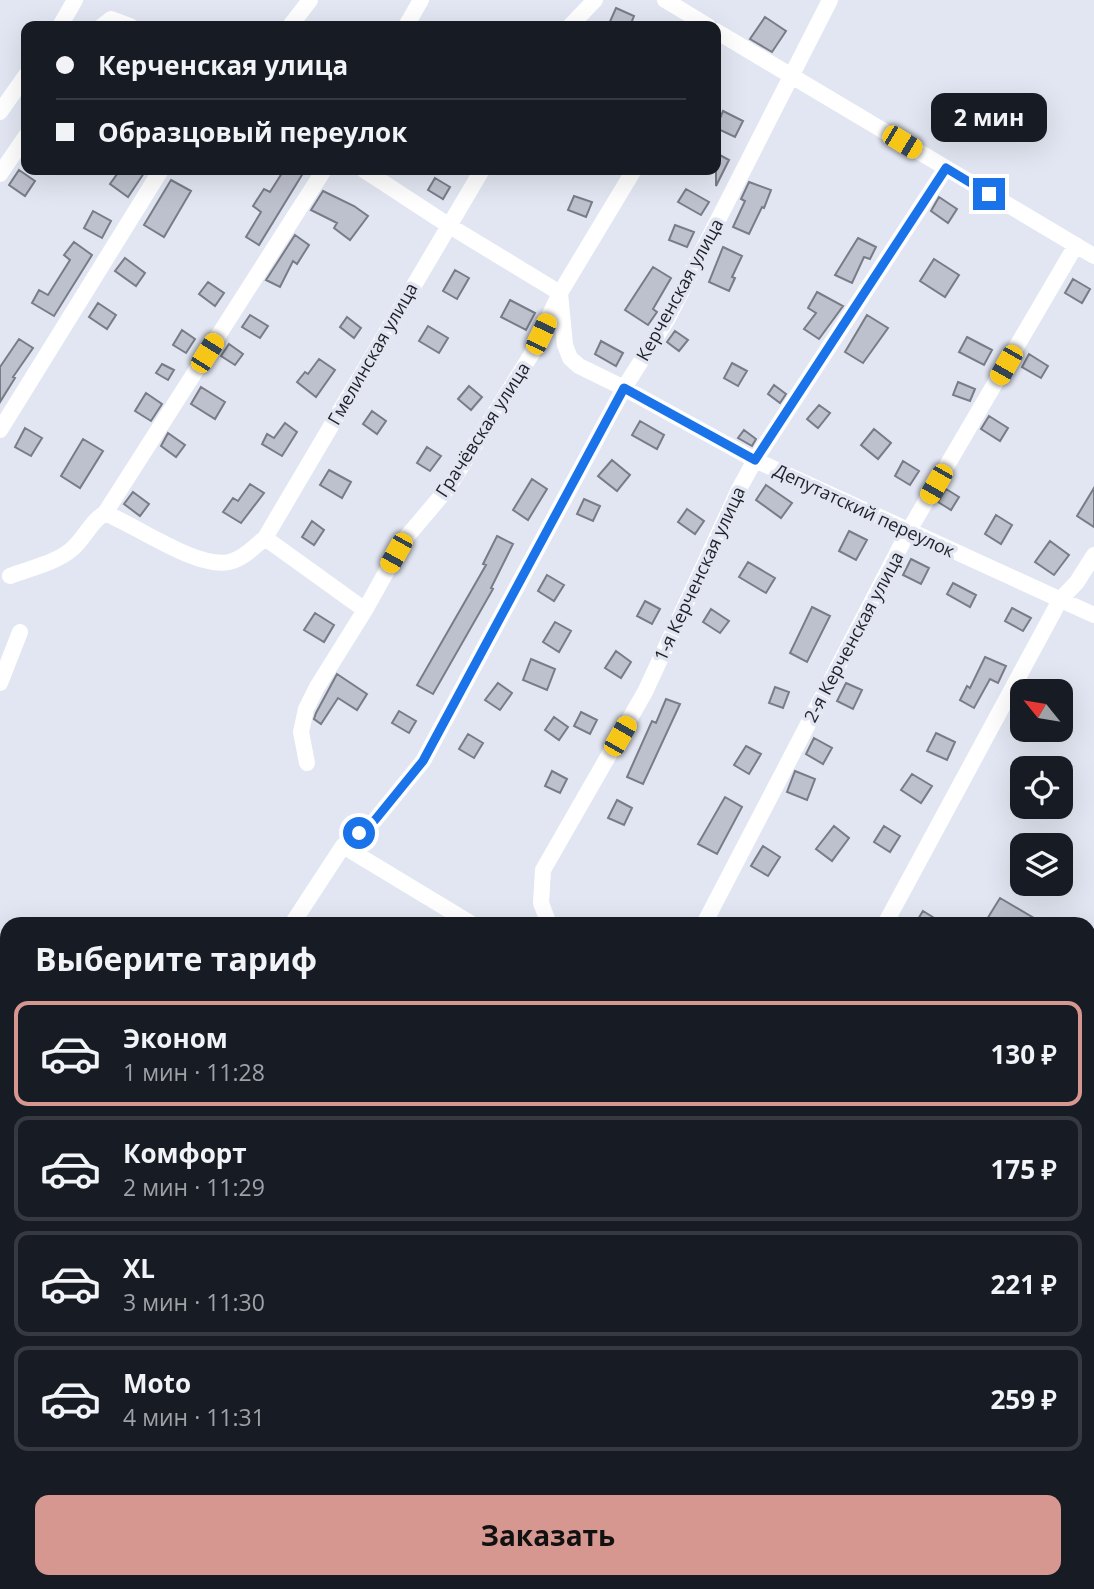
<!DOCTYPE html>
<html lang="ru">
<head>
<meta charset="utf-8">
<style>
  :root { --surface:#171b24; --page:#242831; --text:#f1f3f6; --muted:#9ea1a6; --line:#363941; --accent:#d69791 }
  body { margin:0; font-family:"Open Sans",sans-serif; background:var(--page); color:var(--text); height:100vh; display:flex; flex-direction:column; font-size:26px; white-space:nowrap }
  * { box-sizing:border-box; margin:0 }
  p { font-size:23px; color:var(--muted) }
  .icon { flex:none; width:38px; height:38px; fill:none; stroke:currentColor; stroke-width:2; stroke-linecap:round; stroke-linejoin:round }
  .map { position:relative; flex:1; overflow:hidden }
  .panel { position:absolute; left:0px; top:917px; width:1096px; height:672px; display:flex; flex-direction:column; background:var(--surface); border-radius:21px 21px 0 0; box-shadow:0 7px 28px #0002 }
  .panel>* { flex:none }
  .hud { position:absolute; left:21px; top:21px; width:700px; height:154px; border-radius:14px; box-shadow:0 7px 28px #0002; display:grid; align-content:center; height:154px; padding:0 35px; background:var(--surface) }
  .needle { width:46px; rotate:300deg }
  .buttons { position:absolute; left:1010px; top:679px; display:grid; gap:14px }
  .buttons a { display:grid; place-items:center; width:63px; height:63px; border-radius:14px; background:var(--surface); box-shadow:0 7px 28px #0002; font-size:35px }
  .end { position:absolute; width:32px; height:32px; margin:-16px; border:9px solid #1a73e8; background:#fff; box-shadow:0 0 0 4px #fff }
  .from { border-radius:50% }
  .bubble { position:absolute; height:49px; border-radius:14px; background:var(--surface); box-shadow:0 7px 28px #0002; font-size:23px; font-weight:700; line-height:49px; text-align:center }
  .car { position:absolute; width:21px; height:42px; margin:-21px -10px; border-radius:9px; box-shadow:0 0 5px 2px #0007; background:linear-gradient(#f5c518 24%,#345 0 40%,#f5c518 0 76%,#345 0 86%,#f5c518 0) }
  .hud b { display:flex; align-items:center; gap:24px; height:66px; font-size:26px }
  .hud b+b { border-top:2px solid var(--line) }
  .hud i { width:18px; height:18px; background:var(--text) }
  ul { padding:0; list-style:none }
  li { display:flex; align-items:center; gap:21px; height:105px; margin:0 14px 10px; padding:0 21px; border:4px solid var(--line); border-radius:14px }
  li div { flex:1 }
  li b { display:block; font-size:26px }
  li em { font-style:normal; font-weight:700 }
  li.current { border-color:var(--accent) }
  li>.icon { width:63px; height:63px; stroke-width:1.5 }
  h2 { padding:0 35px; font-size:32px; line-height:84px }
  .cta { display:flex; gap:14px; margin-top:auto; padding:14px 35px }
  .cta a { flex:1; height:80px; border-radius:14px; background:var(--accent); color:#111; font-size:28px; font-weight:700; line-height:80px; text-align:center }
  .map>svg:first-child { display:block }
  .green { fill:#c9aba5 }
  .building { fill:#bdc1cd; stroke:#787c87; stroke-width:2 }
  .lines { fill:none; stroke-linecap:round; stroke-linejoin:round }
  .minor { stroke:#fff; stroke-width:16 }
  .major { stroke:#fff; stroke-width:21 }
  .route { stroke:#1a73e8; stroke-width:9 }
  .labels { text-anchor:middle; stroke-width:7; stroke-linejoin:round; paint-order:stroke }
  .street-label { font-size:18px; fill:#1f2126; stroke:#e1e6f2 }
</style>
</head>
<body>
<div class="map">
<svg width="1094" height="1589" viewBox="0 0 1094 1589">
  <rect width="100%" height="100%" fill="#e1e6f2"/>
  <path class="green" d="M 275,1582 L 501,1582 L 496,1589 L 276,1589 Z"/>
  <path class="building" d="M 616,8 L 634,16 L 630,26 L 608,26 Z
    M 765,17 L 786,31 L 772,52 L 750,39 Z
    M 723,111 L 743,121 L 735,137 L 716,128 Z
    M 716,153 L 729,160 L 716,186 Z
    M 19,170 L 35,181 L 25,196 L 9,185 Z
    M 120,170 L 146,170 L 128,197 L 110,184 Z
    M 284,170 L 305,170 L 259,245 L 246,237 L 261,212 L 253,206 L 264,189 L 270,192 Z
    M 435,178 L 450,187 L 443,199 L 428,190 Z
    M 171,180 L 191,191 L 164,237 L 144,225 Z
    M 749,182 L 771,190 L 764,208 L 762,207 L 749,234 L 733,227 L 745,201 L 741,199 Z
    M 686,189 L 709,202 L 701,215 L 678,202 Z
    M 323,191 L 354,206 L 368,216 L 350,240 L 334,228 L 337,223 L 311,210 Z
    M 574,196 L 592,202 L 586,217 L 568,210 Z
    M 939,197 L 957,209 L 948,223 L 931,211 Z
    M 93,211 L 111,221 L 102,238 L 84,228 Z
    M 675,225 L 694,232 L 687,247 L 669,240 Z
    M 295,235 L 309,245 L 297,264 L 293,261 L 280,287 L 266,280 Z
    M 858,238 L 876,247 L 870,259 L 864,257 L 852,283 L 835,275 Z
    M 74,242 L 92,255 L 54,316 L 32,303 L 39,290 L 48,295 L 70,260 L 64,255 Z
    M 723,247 L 742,256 L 732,277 L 735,278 L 729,291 L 709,282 Z
    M 125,258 L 145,273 L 136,286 L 115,271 Z
    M 934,259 L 959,275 L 945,297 L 920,281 Z
    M 653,267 L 671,278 L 653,309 L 657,312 L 648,325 L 625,310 Z
    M 455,270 L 469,278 L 457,299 L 443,291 Z
    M 1073,279 L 1090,289 L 1082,303 L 1065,293 Z
    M 208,282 L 224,293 L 215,306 L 199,294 Z
    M 817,292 L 843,306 L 819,339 L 804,329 L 816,313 L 808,308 Z
    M 510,300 L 535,313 L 526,330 L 501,317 Z
    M 98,303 L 116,315 L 107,329 L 89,317 Z
    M 250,315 L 268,326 L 260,338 L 242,327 Z
    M 867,315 L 888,328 L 863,363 L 845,352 Z
    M 347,317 L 361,328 L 354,338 L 340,327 Z
    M 428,326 L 448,338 L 439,353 L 419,341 Z
    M 182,330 L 195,339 L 186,353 L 173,345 Z
    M 675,331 L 688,340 L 679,351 L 667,342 Z
    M 967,337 L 992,350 L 984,365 L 959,352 Z
    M 19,339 L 33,348 L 13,377 L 15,378 L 0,402 L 0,367 Z
    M 601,341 L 623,353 L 616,366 L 595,354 Z
    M 229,344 L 243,354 L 235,365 L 221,356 Z
    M 1029,354 L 1048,366 L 1041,378 L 1022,367 Z
    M 319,359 L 335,370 L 316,397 L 297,382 L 305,372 L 308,374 Z
    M 732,363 L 747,371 L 738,386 L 724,378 Z
    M 162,364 L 174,370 L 168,380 L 156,373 Z
    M 958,382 L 975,389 L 970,401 L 953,395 Z
    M 774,385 L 786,394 L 780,403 L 768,394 Z
    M 469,386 L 482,397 L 471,410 L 458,399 Z
    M 201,387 L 225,402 L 215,419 L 191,404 Z
    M 146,393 L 162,404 L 151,421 L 135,411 Z
    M 819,405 L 830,413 L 818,428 L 807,419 Z
    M 372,411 L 386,421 L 377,434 L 363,424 Z
    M 989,416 L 1008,428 L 1000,441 L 981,429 Z
    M 640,421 L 664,435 L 657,449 L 632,435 Z
    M 285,423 L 297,432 L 282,456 L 262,444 L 267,434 L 274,438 Z
    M 25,428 L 42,438 L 31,456 L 15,447 Z
    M 874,429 L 891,443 L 878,459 L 861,445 Z
    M 744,430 L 756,439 L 752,446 L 738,438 Z
    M 168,433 L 185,445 L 176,457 L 161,446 Z
    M 83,439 L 103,451 L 80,488 L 61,476 Z
    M 427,447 L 441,456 L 430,471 L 417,463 Z
    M 612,460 L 630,475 L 617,491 L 598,476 Z
    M 903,461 L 919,471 L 910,485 L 895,476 Z
    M 329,470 L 351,482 L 342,498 L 320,485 Z
    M 532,479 L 547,489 L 528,520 L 513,510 Z
    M 250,484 L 264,493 L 241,523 L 223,512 L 233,498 L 238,501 Z
    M 766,485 L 792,503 L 781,518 L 756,500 Z
    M 1094,488 L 1094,527 L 1077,516 Z
    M 946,489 L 959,497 L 951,510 L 938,502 Z
    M 133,492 L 149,504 L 140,516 L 124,504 Z
    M 584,499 L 600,506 L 593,521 L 577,514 Z
    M 687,509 L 704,521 L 695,534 L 678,522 Z
    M 996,515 L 1012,525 L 1001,544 L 985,534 Z
    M 312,521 L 324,530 L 314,545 L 302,537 Z
    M 849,531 L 867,540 L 856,560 L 839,551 Z
    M 497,536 L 513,544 L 491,588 L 493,589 L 433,694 L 417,685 L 486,565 L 483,564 Z
    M 1050,541 L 1069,555 L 1054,575 L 1035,562 Z
    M 911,559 L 929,568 L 921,584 L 903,575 Z
    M 748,562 L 775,578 L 766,593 L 739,577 Z
    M 547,575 L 564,585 L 554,601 L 538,591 Z
    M 953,583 L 976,595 L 970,607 L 947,594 Z
    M 645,601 L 660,609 L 652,624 L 637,616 Z
    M 812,607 L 830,616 L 807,662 L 790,653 Z
    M 1012,608 L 1031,618 L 1023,631 L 1005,621 Z
    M 711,609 L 729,621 L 720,633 L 703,622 Z
    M 315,613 L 334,625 L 324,642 L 304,630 Z
    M 555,622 L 571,631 L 559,652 L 543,642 Z
    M 616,651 L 631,662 L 621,678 L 605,668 Z
    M 985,657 L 1006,666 L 998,683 L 990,679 L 974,708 L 960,700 L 967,686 L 970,688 Z
    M 531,659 L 555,669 L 547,690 L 523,680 Z
    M 337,674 L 367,694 L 357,710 L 338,698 L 321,724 L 314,719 L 316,713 Z
    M 498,683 L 512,693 L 500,710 L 485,700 Z
    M 846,683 L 862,690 L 853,709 L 837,701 Z
    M 775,687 L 789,692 L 783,708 L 769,703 Z
    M 666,699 L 680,704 L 643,784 L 627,777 L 652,721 L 656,723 Z
    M 399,711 L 416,721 L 409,733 L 392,723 Z
    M 581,712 L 597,720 L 590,734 L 574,726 Z
    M 554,717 L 568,727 L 559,740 L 545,730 Z
    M 936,733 L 955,742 L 947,760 L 927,751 Z
    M 468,734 L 483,743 L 474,758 L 459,749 Z
    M 814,738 L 832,748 L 823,764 L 806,754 Z
    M 746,746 L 761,754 L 749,774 L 734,765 Z
    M 552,771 L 567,779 L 560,793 L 545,786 Z
    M 795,771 L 815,779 L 807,800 L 787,792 Z
    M 912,774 L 932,786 L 921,803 L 901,790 Z
    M 725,797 L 742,807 L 717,854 L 698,844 Z
    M 617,800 L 632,808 L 624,825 L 608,818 Z
    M 834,826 L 849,838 L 832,861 L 816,849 Z
    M 884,826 L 900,836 L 890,852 L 874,842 Z
    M 763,846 L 780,857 L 768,876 L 751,866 Z
    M 1000,898 L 1044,924 L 984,924 Z
    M 923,911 L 944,924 L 915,924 Z"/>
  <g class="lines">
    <path class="minor" d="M 665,0 L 708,26
      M 60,26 L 75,0
      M 102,26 L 111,19 L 130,26
      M 290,26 L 310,0
      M 406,26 L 421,0
      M 570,26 L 595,0
      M 716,31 L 1094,256
      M 0,112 L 26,75
      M 364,170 L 448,225 L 560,293 L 565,345 L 570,358 L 579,366 L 624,388 L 755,460 L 1094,615
      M 0,174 L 26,136
      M 0,430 L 161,170
      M 105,513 L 324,170
      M 265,538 L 482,170
      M 10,576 C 30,568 56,563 72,549 C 85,538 90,522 105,513 C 137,526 197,569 229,562 C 243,559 254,547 265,538 L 365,610
      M 0,683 L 20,632
      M 307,763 L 301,732 L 306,709 L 317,687 L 365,610 L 404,540 L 448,488 L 531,355 L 560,293 L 634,170
      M 343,846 L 472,924
      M 292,924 L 343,846 L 375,820 L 423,761 L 624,388 L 667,320 L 830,0
      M 549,924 L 541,903 L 543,870 L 645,692 L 739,489 L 755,460 L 946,168
      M 704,924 L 908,532 L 1076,245
      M 885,924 L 1060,600 L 1077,582 L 1094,555
      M 1088,1202 L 1094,1206
      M 0,1221 L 7,1223
      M 0,1481 L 7,1469
      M 1088,1579 L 1094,1583
      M 497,1589 L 501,1582
      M 667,1589 L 671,1582"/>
    <path class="major" d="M 1088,1328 L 1094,1319
      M 933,1589 L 937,1582"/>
  </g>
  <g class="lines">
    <path class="route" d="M 359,833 L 375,820 L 423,761 L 624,388 L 755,460 L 946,168 L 989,194"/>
  </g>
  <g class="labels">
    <g class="street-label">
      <text transform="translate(680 290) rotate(-61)" y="6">Керченская улица</text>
      <text transform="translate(373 354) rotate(-60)" y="6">Гмелинская улица</text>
      <text transform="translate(483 430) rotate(-57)" y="6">Грачёвская улица</text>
      <text transform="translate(864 511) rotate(25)" y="6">Депутатский переулок</text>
      <text transform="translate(700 574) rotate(-65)" y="6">1-я Керченская улица</text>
      <text transform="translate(854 637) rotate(-62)" y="6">2-я Керченская улица</text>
    </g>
  </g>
</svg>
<div class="buttons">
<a><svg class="needle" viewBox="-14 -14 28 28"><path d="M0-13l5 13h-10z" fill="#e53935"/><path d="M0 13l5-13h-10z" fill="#9ea1a6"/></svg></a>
<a><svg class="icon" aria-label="locate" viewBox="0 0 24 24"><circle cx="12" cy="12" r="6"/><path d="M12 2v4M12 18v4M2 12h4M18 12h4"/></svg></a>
<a><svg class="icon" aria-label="layers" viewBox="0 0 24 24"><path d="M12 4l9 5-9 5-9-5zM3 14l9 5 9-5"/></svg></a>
</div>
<i class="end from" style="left:359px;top:833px"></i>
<i class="end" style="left:989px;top:194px"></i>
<div class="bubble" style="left:931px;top:93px;width:116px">2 мин</div>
<i class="car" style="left:902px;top:142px;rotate:121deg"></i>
<i class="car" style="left:541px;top:334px;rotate:25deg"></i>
<i class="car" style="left:207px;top:353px;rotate:32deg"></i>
<i class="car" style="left:1006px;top:365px;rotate:210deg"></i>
<i class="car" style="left:936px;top:484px;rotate:210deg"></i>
<i class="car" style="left:396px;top:553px;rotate:209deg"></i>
<i class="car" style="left:620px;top:736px;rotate:30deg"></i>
<div class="hud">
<b><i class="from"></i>Керченская улица</b>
<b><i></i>Образцовый переулок</b>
</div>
<section class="panel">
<h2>Выберите тариф</h2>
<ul>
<li class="current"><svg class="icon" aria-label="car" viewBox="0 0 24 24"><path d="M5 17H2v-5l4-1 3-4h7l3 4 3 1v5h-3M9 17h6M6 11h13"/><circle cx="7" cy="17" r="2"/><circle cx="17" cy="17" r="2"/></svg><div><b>Эконом</b><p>1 мин · 11:28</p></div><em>130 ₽</em></li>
<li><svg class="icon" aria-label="car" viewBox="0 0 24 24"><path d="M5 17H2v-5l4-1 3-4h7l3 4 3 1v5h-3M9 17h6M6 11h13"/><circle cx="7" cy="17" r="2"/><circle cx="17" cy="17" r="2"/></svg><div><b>Комфорт</b><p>2 мин · 11:29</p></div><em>175 ₽</em></li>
<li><svg class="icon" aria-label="car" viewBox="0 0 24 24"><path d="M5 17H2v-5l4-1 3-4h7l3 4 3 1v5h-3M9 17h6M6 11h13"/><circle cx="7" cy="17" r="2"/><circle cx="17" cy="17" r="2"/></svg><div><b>XL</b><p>3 мин · 11:30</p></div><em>221 ₽</em></li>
<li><svg class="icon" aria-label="car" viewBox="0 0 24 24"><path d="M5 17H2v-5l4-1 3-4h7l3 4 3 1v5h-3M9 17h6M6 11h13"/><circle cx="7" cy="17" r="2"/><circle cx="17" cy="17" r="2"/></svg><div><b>Moto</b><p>4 мин · 11:31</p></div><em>259 ₽</em></li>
</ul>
<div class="cta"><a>Заказать</a></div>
</section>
</div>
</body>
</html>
